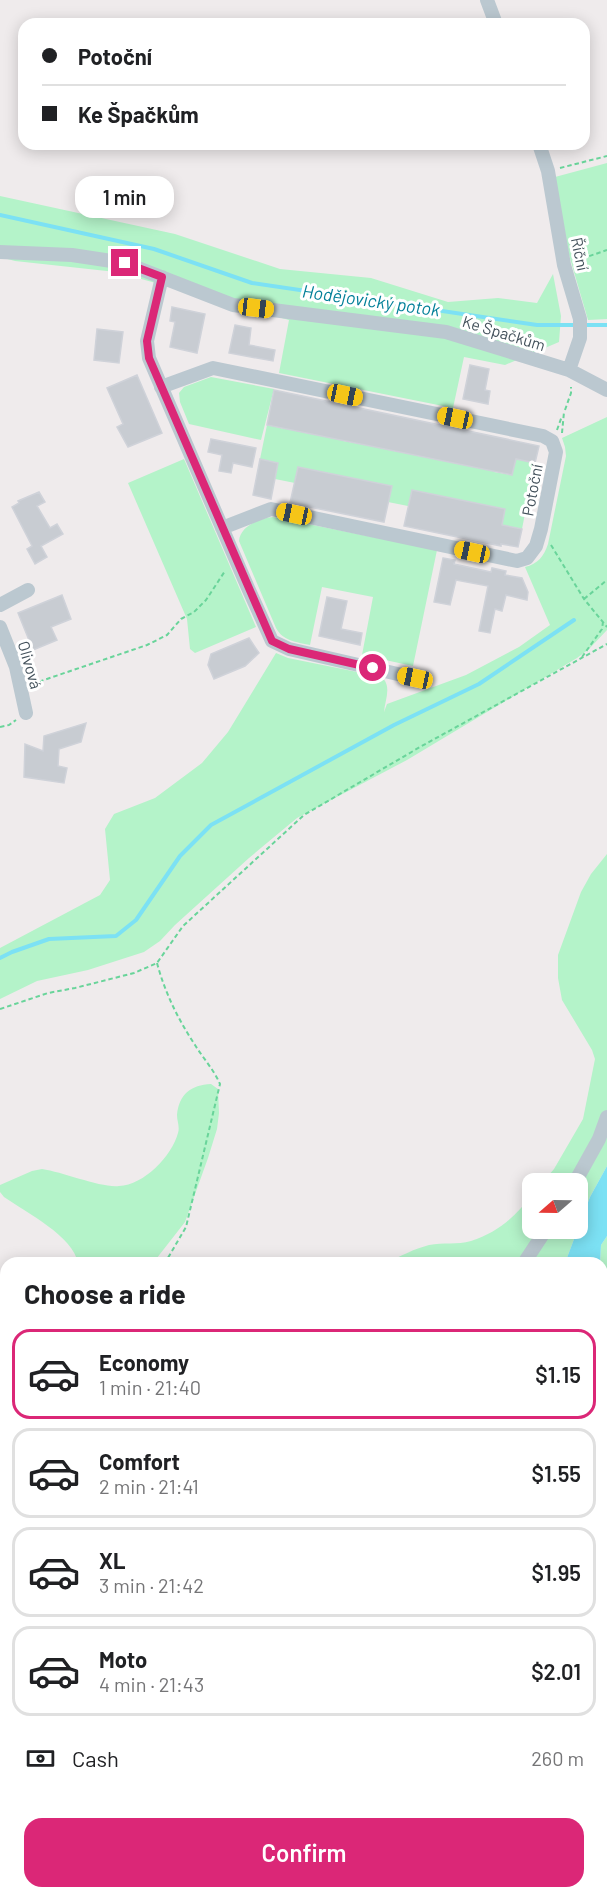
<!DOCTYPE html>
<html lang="en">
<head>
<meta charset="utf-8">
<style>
  :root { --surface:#fff; --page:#f2f2f2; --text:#202124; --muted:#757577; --line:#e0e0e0; --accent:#db2777 }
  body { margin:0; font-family:Barlow,sans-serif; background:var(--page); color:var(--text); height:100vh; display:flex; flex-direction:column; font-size:22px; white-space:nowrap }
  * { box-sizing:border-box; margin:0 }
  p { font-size:20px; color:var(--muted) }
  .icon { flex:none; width:33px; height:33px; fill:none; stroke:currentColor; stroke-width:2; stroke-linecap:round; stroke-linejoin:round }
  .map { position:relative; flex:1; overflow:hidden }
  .details { position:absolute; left:0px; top:1257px; width:608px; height:642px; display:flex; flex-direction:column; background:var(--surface); border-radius:18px 18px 0 0; box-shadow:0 3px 15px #0003 }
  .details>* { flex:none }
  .banner { position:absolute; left:18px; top:18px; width:572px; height:132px; border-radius:18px; box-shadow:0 3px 15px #0003; display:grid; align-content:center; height:132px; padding:0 24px; background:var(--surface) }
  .needle { width:39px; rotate:250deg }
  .fabs { position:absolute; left:522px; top:1173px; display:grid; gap:12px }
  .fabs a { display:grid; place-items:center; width:66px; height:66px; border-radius:12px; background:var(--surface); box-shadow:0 3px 15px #0003; font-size:30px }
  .end { position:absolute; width:27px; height:27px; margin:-14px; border:8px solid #db2777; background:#fff; box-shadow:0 0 0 3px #fff }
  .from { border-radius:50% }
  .bubble { position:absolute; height:42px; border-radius:18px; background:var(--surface); box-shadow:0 3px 15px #0003; font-size:20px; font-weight:600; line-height:42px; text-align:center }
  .car { position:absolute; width:18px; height:36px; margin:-18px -9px; border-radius:8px; box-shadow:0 0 4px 2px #0007; background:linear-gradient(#f5c518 24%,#345 0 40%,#f5c518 0 76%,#345 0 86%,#f5c518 0) }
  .banner b { display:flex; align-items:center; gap:21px; height:57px; font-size:22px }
  .banner b+b { border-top:2px solid var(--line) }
  .banner i { width:15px; height:15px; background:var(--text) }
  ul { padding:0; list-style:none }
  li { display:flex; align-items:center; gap:18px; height:90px; margin:0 12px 9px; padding:0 12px; border:3px solid var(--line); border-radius:18px }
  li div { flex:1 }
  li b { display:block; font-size:22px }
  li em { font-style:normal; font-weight:600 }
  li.on { border-color:var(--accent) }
  li>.icon { width:54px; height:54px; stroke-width:1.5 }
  h2 { padding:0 24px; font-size:27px; line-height:72px }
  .pay { display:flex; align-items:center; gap:15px; height:66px; padding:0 24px; font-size:22px }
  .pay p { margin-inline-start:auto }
  .primary-button { display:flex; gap:12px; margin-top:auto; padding:12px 24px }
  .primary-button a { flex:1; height:69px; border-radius:18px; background:var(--accent); color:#fff; font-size:24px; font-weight:600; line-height:69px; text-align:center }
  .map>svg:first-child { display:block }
  .green { fill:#b4f3c9 }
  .water { fill:#7ce1f4 }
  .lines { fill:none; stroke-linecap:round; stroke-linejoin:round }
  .stream { stroke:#7ce1f4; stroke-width:4 }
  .building { fill:#c8ccd2; stroke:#cfd2d9; stroke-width:1.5 }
  .path { stroke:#69d49a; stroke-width:2; stroke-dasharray:4.5 3; stroke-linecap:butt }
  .street { stroke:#bbc8d0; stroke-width:14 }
  .secondary { stroke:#bccbd8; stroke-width:20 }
  .route { stroke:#db2777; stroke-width:8 }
  .labels { text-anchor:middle; stroke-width:6; stroke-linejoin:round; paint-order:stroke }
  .street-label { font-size:16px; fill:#43515b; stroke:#fff }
  .water-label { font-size:18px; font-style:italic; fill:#038099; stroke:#fff }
</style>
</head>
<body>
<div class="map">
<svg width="607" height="1899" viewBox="0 0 607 1899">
  <rect width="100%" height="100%" fill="#efebec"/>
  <path class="green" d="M 607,163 L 607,319 L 588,320 L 569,255 L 555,177 Z
    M 0,196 L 175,234 L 280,269 L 371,278 L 448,302 L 498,298 L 537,303 L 553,274 L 561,316 L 559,342 L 505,365 L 464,357 L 453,408 L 279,373 L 289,320 L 116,272 L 15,261 L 0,257 Z
    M 211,377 L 274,389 L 261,440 L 189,424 L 180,402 L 179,393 L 184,387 Z
    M 288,413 L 305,433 L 323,436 L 326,421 L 346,425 L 343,441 L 360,444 L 384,432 L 381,448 L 398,452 L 422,440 L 418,456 L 474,467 L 478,452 L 494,472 L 512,475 L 516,459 L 535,463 L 522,529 L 502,525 L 505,509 L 412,491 L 408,506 L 388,502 L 392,486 L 336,475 L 295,483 L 275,479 L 278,463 L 260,459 L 267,425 L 285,429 Z
    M 607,417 L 607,630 L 589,649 L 577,658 L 407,760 L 297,818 L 249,858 L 175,925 L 160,941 L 144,952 L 88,970 L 37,981 L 0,999 L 0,948 L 100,895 L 110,880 L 105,829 L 114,814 L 155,798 L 202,763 L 228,732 L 276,653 L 288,658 L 382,677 C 392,687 385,700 384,712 L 387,704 L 466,675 L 519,647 L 550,625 L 525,567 C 538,564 544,556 548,544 L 566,456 L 565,447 L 562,438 Z
    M 184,459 L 256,627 L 195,653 L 190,649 L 187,619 L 128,483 Z
    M 273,517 L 437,550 L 413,666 L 362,655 L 373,597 L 322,587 L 310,645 C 296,642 283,641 276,628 L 239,541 C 240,526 260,518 273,517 Z
    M 607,854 L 607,1166 L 590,1197 L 565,1263 L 387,1263 C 400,1256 414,1249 429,1245 C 443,1242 457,1245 471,1241 C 498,1232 515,1217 532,1195 L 532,1228 L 578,1228 L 578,1184 L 542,1183 L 554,1169 L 583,1119 L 595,1059 L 592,1050 L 562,1000 L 558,978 L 558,955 L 581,892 L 591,874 Z
    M 211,1084 L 218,1089 L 219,1113 L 217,1129 L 208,1158 L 185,1222 L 153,1263 L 78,1263 C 73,1236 27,1213 4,1197 L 0,1192 L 0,1185 L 32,1171 L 42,1169 C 63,1172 101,1188 119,1186 C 144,1185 172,1156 178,1133 C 180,1127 177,1121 177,1115 C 179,1094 191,1085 211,1084 Z
    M 607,1236 L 607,1392 L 602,1390 L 602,1263 L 600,1263 L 601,1245 Z
    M 6,1318 L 6,1398 L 0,1399 L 0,1319 Z
    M 607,1455 L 607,1506 L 602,1513 L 602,1461 Z
    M 6,1583 L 6,1665 L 0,1667 L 0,1585 Z
    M 346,1893 L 472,1893 L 479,1899 L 344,1899 Z"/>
  <path class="water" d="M 607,1166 L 607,1236 L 601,1245 L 600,1263 L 565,1263 L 590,1197 Z
    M 602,1390 L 607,1392 L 607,1455 L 602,1461 Z
    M 260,1893 L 346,1893 L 344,1899 L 261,1899 Z"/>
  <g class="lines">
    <path class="stream" d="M 0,215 L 154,249 L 252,283 L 537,325 L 607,325
      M 0,958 L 12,952 L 49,939 L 116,936 L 136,920 L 180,856 L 211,825 L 394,725 L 479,684 L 574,620
      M 0,1641 L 6,1640"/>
  </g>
  <path class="building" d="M 172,307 L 205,314 L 197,353 L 170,347 L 175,322 L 170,321 Z
    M 235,325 L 251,328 L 249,345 L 275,350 L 273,361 L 229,353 Z
    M 97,329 L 123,332 L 119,363 L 94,360 Z
    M 470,365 L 489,369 L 485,390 L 490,391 L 488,404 L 463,399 Z
    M 137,375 L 162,433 L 128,447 L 117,427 L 123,424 L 107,388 Z
    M 274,390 L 539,446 L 535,463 L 516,459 L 512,475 L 267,425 Z
    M 211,439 L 256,448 L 252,467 L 233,463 L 231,473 L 219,471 L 222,455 L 208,452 Z
    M 260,459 L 278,463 L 271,499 L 253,495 Z
    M 298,467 L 392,486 L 384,522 L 290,503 Z
    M 412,490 L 505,509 L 502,525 L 522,529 L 518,547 L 501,544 L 501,546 L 404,526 Z
    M 39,492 L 45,502 L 37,506 L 50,528 L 57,524 L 63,534 L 41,546 L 47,557 L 35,564 L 27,549 L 32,546 L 12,507 L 19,503 L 18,501 Z
    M 443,558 L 455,560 L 454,564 L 491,572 L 492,568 L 506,571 L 505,575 L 522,578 L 528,592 L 527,600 L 506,595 L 502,611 L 495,609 L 490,633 L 479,631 L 488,586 L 456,580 L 450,605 L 434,602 Z
    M 62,595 L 71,619 L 51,627 L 57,640 L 33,650 L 18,613 Z
    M 327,597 L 347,601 L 341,629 L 362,633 L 360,645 L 319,636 Z
    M 249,638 L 259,653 L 245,666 L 214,679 L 208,665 L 211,654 Z
    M 86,723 L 81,742 L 59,749 L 58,766 L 67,768 L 64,783 L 24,777 L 25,744 L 43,751 L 44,736 Z"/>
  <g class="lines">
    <path class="path" d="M 560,168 L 607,156
      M 575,261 L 607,250
      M 565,410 L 571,393 L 571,387
      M 557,430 L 562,416
      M 562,433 L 564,412
      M 551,545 L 584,599 L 607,627
      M 584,599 L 607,580
      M 582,657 L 602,629 L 603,622
      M 32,684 L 147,645 L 167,635 L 181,619 L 194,612 L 206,600 L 225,571
      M 0,727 L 9,725 L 16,720
      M 157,963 C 165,993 178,1019 195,1045 C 203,1058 214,1070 220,1084 L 186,1227 L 165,1263
      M 0,1009 L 48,993 L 75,988 L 134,973 L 157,963 L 183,926 L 304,815 L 420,747 L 607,644
      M 602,1479 L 605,1481 L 607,1486
      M 602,1499 L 607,1491
      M 0,1530 L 6,1523
      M 0,1614 L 6,1613
      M 0,1659 L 6,1658
      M 602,1811 L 607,1804
      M 250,1893 L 251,1899
      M 591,1893 L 596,1899
      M 360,1899 L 361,1893"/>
    <path class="street" d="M 487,0 L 496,24
      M 539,144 L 548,171 L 564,265 L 580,319 L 580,338 L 569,370
      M 0,252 L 72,255 L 125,263 L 233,305 L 446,332 L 569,370 L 607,390
      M 162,277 L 147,341 L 149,358 L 248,588 L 272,641 L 289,649 L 415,678
      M 161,387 L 213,368 L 543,436 L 552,441 L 556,452 L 541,529 L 536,546 L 527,558 L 517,561 L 271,509 L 222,528
      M 0,605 L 28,590
      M 0,627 L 16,667 L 26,713
      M 574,1184 L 599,1139 L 607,1117
      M 524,1263 L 547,1228
      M 0,1405 L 6,1404"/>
    <path class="secondary" d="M 602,1843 L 607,1836
      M 561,1899 L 565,1893"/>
  </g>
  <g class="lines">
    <path class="route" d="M 125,263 L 162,277 L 147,341 L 149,358 L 272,641 L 289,649 L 373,668"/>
  </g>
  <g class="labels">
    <g class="street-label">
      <text transform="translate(580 254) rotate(78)" y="6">Říční</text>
      <text transform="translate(504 333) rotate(17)" y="6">Ke Špačkům</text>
      <text transform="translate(532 490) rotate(-79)" y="6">Potoční</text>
      <text transform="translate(30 665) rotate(74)" y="6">Olivová</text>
    </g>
    <g class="water-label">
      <text transform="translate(371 301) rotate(8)" y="6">Hodějovický potok</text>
    </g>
  </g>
</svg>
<div class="fabs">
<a><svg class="needle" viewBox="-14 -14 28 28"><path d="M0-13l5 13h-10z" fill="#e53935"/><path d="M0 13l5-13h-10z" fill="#757577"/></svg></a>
</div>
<i class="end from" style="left:373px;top:668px"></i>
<i class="end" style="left:125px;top:263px"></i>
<div class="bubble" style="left:75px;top:176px;width:99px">1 min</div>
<i class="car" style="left:256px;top:308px;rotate:97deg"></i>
<i class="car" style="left:345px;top:395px;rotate:102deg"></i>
<i class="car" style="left:455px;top:418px;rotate:282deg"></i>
<i class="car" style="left:294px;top:514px;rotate:282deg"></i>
<i class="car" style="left:472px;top:552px;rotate:282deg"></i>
<i class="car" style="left:415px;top:678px;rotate:282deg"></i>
<div class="banner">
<b><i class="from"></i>Potoční</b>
<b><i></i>Ke Špačkům</b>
</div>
<section class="details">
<h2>Choose a ride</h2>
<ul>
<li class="on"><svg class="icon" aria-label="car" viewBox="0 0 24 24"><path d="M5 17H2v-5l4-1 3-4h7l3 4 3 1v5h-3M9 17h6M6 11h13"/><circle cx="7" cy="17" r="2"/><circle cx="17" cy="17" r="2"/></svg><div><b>Economy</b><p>1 min · 21:40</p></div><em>$1.15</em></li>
<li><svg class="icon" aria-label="car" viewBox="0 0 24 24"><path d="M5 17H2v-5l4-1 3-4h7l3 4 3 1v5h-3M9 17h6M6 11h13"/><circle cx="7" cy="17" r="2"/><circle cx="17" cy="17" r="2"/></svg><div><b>Comfort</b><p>2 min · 21:41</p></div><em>$1.55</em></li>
<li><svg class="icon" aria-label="car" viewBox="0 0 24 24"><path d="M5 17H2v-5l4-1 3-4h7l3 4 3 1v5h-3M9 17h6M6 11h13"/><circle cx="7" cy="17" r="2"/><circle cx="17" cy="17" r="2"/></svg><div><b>XL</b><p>3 min · 21:42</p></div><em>$1.95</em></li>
<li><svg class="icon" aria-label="car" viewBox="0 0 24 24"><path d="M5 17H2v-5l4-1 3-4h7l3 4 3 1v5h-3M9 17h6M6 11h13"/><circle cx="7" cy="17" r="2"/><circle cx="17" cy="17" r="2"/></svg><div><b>Moto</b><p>4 min · 21:43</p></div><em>$2.01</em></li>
</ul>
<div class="pay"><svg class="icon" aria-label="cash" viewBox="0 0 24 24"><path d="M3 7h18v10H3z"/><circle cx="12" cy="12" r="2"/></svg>Cash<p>260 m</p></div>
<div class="primary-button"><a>Confirm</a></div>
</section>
</div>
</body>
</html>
